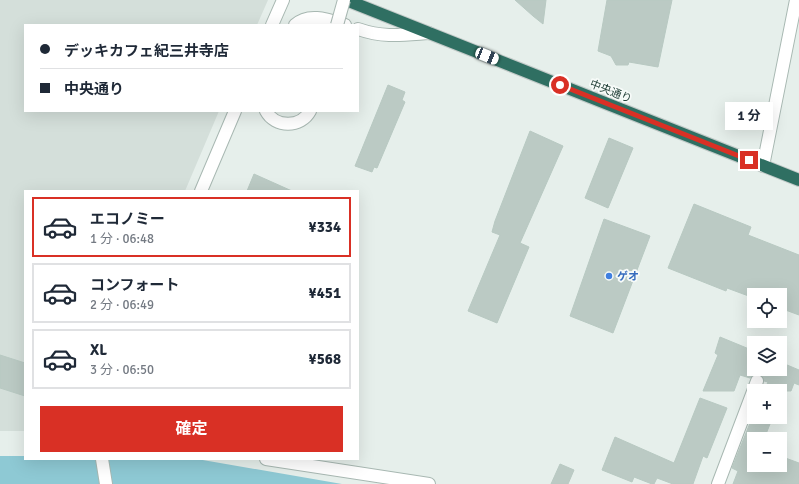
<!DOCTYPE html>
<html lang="ja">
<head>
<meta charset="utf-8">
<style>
  :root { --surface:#fff; --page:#f2f2f3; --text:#1f2937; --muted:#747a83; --line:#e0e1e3; --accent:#d93025 }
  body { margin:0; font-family:Signika,"Noto Sans JP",sans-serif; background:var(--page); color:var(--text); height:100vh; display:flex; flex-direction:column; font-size:15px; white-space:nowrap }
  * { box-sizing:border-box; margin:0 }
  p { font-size:13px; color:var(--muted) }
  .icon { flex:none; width:22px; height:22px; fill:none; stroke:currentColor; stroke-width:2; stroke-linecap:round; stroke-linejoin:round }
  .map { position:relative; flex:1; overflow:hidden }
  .drawer { position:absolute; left:24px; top:190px; width:335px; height:270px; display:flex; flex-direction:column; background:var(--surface); border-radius:0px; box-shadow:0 4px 16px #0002 }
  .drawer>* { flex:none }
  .guide { position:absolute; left:24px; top:24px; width:335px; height:88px; border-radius:0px; box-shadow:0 4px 16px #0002; display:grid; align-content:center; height:88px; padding:0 16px; background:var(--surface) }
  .controls { position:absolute; left:747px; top:288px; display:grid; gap:8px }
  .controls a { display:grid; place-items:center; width:40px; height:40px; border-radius:0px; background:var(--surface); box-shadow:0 4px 16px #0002; font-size:20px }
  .end { position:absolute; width:18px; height:18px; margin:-9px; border:5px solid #d93025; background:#fff; box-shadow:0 0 0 2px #fff }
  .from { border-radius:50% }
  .bubble { position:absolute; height:28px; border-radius:0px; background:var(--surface); box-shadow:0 4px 16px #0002; font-size:13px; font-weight:700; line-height:28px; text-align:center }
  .car { position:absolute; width:12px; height:24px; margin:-12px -6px; border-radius:5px; box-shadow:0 0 3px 1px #0007; background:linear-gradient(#fff 24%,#345 0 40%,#fff 0 76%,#345 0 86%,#fff 0) }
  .guide b { display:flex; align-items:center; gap:14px; height:38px; font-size:15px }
  .guide b+b { border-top:1px solid var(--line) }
  .guide i { width:10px; height:10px; background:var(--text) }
  ul { padding:7px 0 0; list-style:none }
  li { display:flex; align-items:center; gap:12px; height:60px; margin:0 8px 6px; padding:0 8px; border:2px solid var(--line); border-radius:0px }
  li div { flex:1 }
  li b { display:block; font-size:15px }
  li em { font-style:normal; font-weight:700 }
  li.selected { border-color:var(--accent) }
  li>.icon { width:36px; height:36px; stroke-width:1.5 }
  .primary-button { display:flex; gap:8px; margin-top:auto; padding:8px 16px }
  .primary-button a { flex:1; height:46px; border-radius:0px; background:var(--accent); color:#fff; font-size:16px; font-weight:700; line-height:46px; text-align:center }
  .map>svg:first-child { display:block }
  .built { fill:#d4dfda }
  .water { fill:#8ec9d4 }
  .building { fill:#bbcac4; stroke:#b8c9c2 }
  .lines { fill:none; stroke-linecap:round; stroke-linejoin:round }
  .street-casing { stroke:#a8b8b2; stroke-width:14 }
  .highway-casing { stroke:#c2cac8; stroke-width:14 }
  .street { stroke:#fff; stroke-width:12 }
  .highway { stroke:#2f6f62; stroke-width:12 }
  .street-bridge-casing { stroke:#a8b8b2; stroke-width:14; stroke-linecap:butt }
  .street-bridge { stroke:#fff; stroke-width:12 }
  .route { stroke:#d93025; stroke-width:5 }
  .shop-dot { fill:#3f7fe0; stroke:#f7fbf9; stroke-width:1.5 }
  .labels { text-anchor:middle; stroke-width:3.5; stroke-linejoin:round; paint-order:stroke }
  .street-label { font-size:11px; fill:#24423a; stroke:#f7fbf9 }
  .shop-label { font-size:11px; font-weight:bold; fill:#366cbe; stroke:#f7fbf9; text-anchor:start }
</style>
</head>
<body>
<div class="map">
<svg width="799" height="484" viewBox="0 0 799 484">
  <rect width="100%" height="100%" fill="#e6efeb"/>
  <path class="built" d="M 0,0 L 268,0 L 257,25 L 25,25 L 25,111 L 219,111 L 185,191 L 25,191 L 25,431 L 0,431 Z"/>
  <path class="water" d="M 0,456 L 25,456 L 25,459 L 197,459 L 342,484 L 0,484 Z"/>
  <path class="building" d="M 515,0 L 546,0 L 543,24 L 533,16 Z
    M 607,0 L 672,0 L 658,67 L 629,62 L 628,65 L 616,65 L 611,56 L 598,51 Z
    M 388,85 L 405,92 L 402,100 L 405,102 L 377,168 L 374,167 L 372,172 L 355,166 Z
    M 530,131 L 563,146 L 520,243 L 529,247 L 497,323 L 468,311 L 500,235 L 492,232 L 495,221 Z
    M 609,138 L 633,148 L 608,208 L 585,198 Z
    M 254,174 L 292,191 L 247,191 Z
    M 694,204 L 751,227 L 748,235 L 799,255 L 799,315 L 780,308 L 780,295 L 754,295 L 754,298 L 727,288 L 726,291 L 668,268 Z
    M 604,219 L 650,236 L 613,333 L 570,316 Z
    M 720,337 L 754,351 L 754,369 L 780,369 L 780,362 L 799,370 L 799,385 L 794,383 L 791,391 L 764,391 L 768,382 L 764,381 L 760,374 L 756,374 L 750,378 L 740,375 L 734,391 L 703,391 L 718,355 L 715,353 Z
    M 0,355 L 25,363 L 25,396 L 0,388 Z
    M 700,398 L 727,408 L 707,458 L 703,456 L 693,484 L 673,484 L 657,478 L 654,484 L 652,484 L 634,477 L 632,482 L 602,470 L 615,437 L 674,463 Z
    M 752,418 L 770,424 L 764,439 L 754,439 L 754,465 L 780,465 L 780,456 L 799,463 L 799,484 L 733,484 L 738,471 L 732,468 Z
    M 560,464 L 574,470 L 568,484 L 551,484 Z"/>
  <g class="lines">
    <defs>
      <path id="street" d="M 272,25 L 283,0
        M 295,25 C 309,12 329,20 345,25
        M 358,29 C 384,38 402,35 429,33
        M 266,111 C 275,128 301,128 310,111
        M 763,166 L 796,0
        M 201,191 L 235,111
        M 102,459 L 106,484
        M 266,459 L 429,484
        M 718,484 L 757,381"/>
      <path id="highway" d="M 346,0 L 799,180"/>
    </defs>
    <use href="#street" class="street-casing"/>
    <use href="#highway" class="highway-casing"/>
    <use href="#street" class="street"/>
    <use href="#highway" class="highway"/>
    <defs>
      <path id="street-bridge" d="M 337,25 L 344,0"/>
    </defs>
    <use href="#street-bridge" class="street-bridge-casing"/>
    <use href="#street-bridge" class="street-bridge"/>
  </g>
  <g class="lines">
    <path class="route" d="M 560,85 L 749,160"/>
  </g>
  <circle class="shop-dot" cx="609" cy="276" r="4"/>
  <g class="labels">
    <g class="street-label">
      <text transform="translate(611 91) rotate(22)" y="4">中央通り</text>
    </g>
    <g class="shop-label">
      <text x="617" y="280">ゲオ</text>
    </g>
  </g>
</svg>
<div class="controls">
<a><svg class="icon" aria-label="locate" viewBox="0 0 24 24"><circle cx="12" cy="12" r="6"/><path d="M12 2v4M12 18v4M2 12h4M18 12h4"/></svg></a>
<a><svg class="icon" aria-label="layers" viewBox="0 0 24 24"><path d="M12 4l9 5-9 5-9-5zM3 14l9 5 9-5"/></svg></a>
<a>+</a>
<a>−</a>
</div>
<i class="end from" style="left:560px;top:85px"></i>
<i class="end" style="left:749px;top:160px"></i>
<div class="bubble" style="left:725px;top:102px;width:48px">1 分</div>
<i class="car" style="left:487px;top:56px;rotate:112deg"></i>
<div class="guide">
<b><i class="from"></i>デッキカフェ紀三井寺店</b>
<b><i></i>中央通り</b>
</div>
<section class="drawer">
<ul>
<li class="selected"><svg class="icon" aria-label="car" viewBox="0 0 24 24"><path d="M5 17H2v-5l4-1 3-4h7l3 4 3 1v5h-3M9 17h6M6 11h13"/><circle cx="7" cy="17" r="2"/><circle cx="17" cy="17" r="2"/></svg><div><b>エコノミー</b><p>1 分 · 06:48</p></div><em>¥334</em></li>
<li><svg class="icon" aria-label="car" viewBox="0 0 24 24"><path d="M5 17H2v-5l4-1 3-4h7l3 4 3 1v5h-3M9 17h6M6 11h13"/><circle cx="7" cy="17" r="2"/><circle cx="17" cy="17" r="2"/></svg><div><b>コンフォート</b><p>2 分 · 06:49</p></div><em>¥451</em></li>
<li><svg class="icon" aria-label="car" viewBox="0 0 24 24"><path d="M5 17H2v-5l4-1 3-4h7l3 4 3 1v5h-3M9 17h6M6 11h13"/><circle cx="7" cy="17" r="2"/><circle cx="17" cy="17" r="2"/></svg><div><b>XL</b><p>3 分 · 06:50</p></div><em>¥568</em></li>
</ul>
<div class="primary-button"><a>確定</a></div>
</section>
</div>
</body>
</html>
